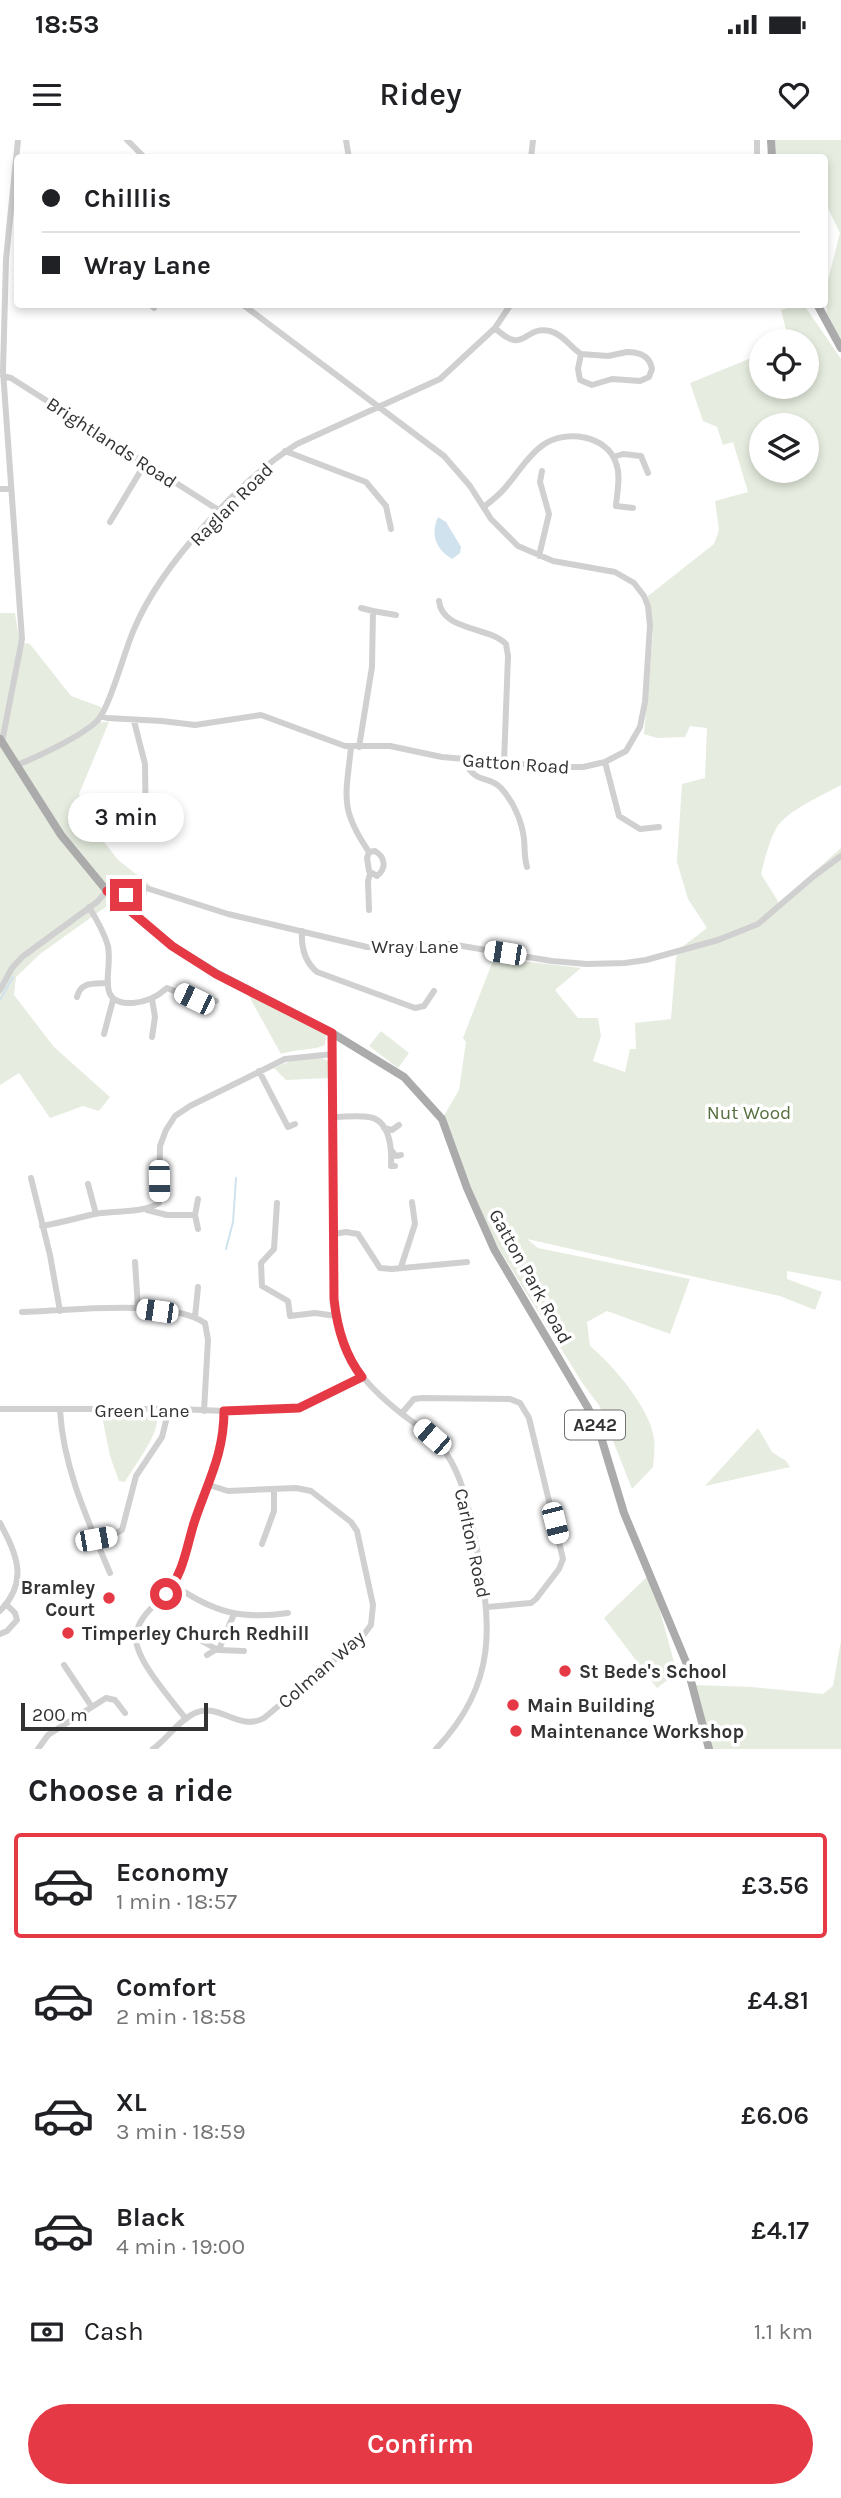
<!DOCTYPE html>
<html lang="en">
<head>
<meta charset="utf-8">
<style>
  :root { --surface:#fff; --page:#f6f6f6; --text:#202124; --muted:#757577; --line:#e0e0e0; --accent:#e63946 }
  body { margin:0; font-family:Karla,sans-serif; background:var(--page); color:var(--text); height:100vh; display:flex; flex-direction:column; font-size:26px; white-space:nowrap }
  * { box-sizing:border-box; margin:0 }
  p { font-size:23px; color:var(--muted) }
  .icon { flex:none; width:38px; height:38px; fill:none; stroke:currentColor; stroke-width:2; stroke-linecap:round; stroke-linejoin:round }
  .map { position:relative; height:1609px; overflow:hidden }
  .side { display:flex; flex-direction:column; background:var(--surface); flex:1 }
  .side>* { flex:none }
  .banner { position:absolute; left:14px; top:14px; width:814px; height:154px; border-radius:7px; box-shadow:0 4px 10px #0003; display:grid; align-content:center; height:154px; padding:0 28px; background:var(--surface) }
  .tools { position:absolute; left:749px; top:189px; display:grid; gap:14px }
  .tools a { display:grid; place-items:center; width:70px; height:70px; border-radius:50%; background:var(--surface); box-shadow:0 4px 10px #0003; font-size:35px }
  .scale { position:absolute; left:21px; bottom:18px; width:187px; box-sizing:border-box; padding-left:7px; border:4px solid #333; border-top:0; font-size:19px; line-height:24px; white-space:nowrap; color:#333; -webkit-text-stroke:5px #fff; paint-order:stroke }
  .end { position:absolute; width:32px; height:32px; margin:-16px; border:9px solid #e63946; background:#fff; box-shadow:0 0 0 4px #fff }
  .from { border-radius:50% }
  .bubble { position:absolute; height:49px; border-radius:24px; background:var(--surface); box-shadow:0 4px 10px #0003; font-size:23px; font-weight:600; line-height:49px; text-align:center }
  .car { position:absolute; width:21px; height:42px; margin:-21px -10px; border-radius:9px; box-shadow:0 0 5px 2px #0007; background:linear-gradient(#fff 24%,#345 0 40%,#fff 0 76%,#345 0 86%,#fff 0) }
  .banner b { display:flex; align-items:center; gap:24px; height:66px; font-size:26px }
  .banner b+b { border-top:2px solid var(--line) }
  .banner i { width:18px; height:18px; background:var(--text) }
  ul { padding:0; list-style:none }
  li { display:flex; align-items:center; gap:21px; height:105px; margin:0 14px 10px; padding:0 14px; border:4px solid transparent; border-radius:7px }
  li div { flex:1 }
  li b { display:block; font-size:26px }
  li em { font-style:normal; font-weight:600 }
  li.current { border-color:var(--accent) }
  li>.icon { width:63px; height:63px; stroke-width:1.5 }
  h2 { padding:0 28px; font-size:32px; line-height:84px }
  .pay { display:flex; align-items:center; gap:18px; height:77px; padding:0 28px; font-size:26px }
  .pay p { margin-inline-start:auto }
  .action { display:flex; gap:14px; margin-top:auto; padding:14px 28px }
  .action a { flex:1; height:80px; border-radius:42px; background:var(--accent); color:#fff; font-size:28px; font-weight:600; line-height:80px; text-align:center }
  .status { display:flex; justify-content:space-between; align-items:center; height:49px; padding:0 35px; background:var(--surface); direction:ltr }
  .status svg { height:19px; fill:currentColor }
  header { display:flex; justify-content:space-between; align-items:center; height:91px; padding:0 28px; background:var(--surface); font-size:32px; font-weight:600 }
  .map>svg:first-child { display:block }
  .green { fill:#e6ecdf; fill-rule:evenodd }
  .water { fill:#cfe2ee }
  .lines { fill:none; stroke-linecap:round; stroke-linejoin:round }
  .stream { stroke:#cfe2ee; stroke-width:2 }
  .minor { stroke:#d0d0d0; stroke-width:6 }
  .major { stroke:#ababab; stroke-width:8 }
  .route { stroke:#e63946; stroke-width:9 }
  .poi-dot { fill:#e63946; stroke:#fff; stroke-width:2.5 }
  .labels { text-anchor:middle; stroke-width:7; stroke-linejoin:round; paint-order:stroke }
  .shield { fill:#fff; stroke:#707070; stroke-width:2 }
  .shield-label { font-size:18px; font-weight:bold; fill:#333 }
  .street-label { font-size:19px; fill:#333; stroke:#fff }
  .park-label { font-size:19px; fill:#56703f; stroke:#fff }
  .poi-label { font-size:19px; font-weight:bold; fill:#333; stroke:#fff; text-anchor:start }
</style>
</head>
<body>
<div class="status"><b>18:53</b><svg viewBox="0 0 49 12"><path d="M0 12V9h3v3zM5 12V6h3v6zM10 12V3h3v9zM15 12V0h3v12zM26 1h20v11H26zM47 4h2v5h-2z"/></svg></div>
<header><svg class="icon" aria-label="menu" viewBox="0 0 24 24"><path d="M4 6h16M4 12h16M4 18h16"/></svg>Ridey<svg class="icon" aria-label="heart" viewBox="0 0 24 24"><path d="M12 20l-8-8c-3-5 5-10 8-4 3-6 11-1 8 4z"/></svg></header>
<div class="map">
<svg width="841" height="1609" viewBox="0 0 841 1609">
  <rect width="100%" height="100%" fill="#fff"/>
  <path class="green" d="M 774,0 L 841,0 L 841,208 L 826,183 L 828,140 L 840,93 L 828,68 L 824,67 L 824,18 L 774,18 Z
    M 798,165 L 804,165 L 841,219 L 841,645 C 823,655 788,670 777,687 C 769,701 765,718 761,734 L 779,763 L 841,708 L 841,1141 L 787,1131 L 787,1139 L 822,1152 L 815,1170 L 780,1156 L 527,1099 L 538,1108 L 690,1139 L 670,1194 L 607,1171 L 587,1182 L 590,1206 C 612,1224 651,1269 654,1299 C 655,1308 654,1318 653,1327 L 632,1349 L 599,1265 L 583,1244 L 493,1099 L 442,979 L 459,950 L 466,902 L 463,898 L 494,818 L 581,828 L 555,850 L 578,878 L 598,878 L 601,896 L 593,921 L 625,932 L 630,909 L 636,909 L 635,883 L 671,879 L 676,817 L 682,807 L 707,788 L 688,759 L 677,722 L 682,644 L 705,638 L 707,588 L 690,586 L 685,597 L 657,598 L 644,594 L 653,494 L 648,456 L 714,404 L 719,390 L 715,361 L 748,352 L 733,302 L 723,305 L 717,287 L 703,281 L 690,243 L 761,214 L 761,247 L 807,247 L 807,201 L 789,201 L 781,170 ZM 761,285 L 807,285 L 807,331 L 761,331 Z
    M 0,473 L 15,473 L 18,493 L 24,503 L 30,504 L 71,556 L 101,567 L 101,582 L 109,582 L 79,654 L 98,694 L 118,720 L 150,745 L 140,773 L 129,759 L 121,756 L 40,814 L 16,837 L 14,855 L 54,907 L 110,957 L 99,971 L 83,966 L 50,978 L 19,933 L 0,945 Z
    M 246,851 L 322,891 L 326,894 L 325,905 C 317,910 294,909 281,914 Z
    M 381,891 L 409,913 L 398,928 L 369,906 Z
    M 322,918 L 328,921 L 329,938 L 286,940 L 274,928 L 293,920 Z
    M 102,1276 L 154,1277 L 157,1279 C 158,1296 134,1326 125,1342 L 119,1341 L 110,1316 Z
    M 758,1288 L 772,1312 L 786,1321 L 790,1327 L 705,1346 Z
    M 650,1434 L 677,1533 L 657,1548 L 604,1478 Z
    M 841,1501 L 841,1609 L 709,1609 L 693,1545 L 752,1547 L 823,1554 L 833,1546 Z"/>
  <path class="water" d="M 438,377 L 446,382 L 461,407 L 460,413 L 452,419 C 436,409 430,395 438,377 Z"/>
  <g class="lines">
    <path class="stream" d="M 0,860 L 13,837
      M 226,1109 L 233,1082 L 236,1038"/>
    <path class="minor" d="M 127,0 L 145,18
      M 346,0 L 349,18
      M 757,0 L 757,18
      M 531,18 L 533,0
      M 150,164 L 154,168
      M 495,188 C 526,217 522,185 550,191 C 563,194 570,207 581,214
      M 627,212 C 639,212 650,216 652,229 L 649,237 L 640,241 L 612,239 L 592,245 L 580,240 L 578,229 L 581,214 L 608,216 Z
      M 3,236 L 11,238 L 220,371
      M 285,311 L 366,342 L 386,366 L 391,389
      M 613,317 L 623,314 L 641,316 L 648,333
      M 0,349 L 11,349
      M 484,367 C 491,361 498,356 504,349 C 517,335 527,316 543,305 C 565,289 607,295 616,323 C 621,336 617,352 616,366 L 633,368
      M 110,382 L 146,322
      M 539,416 L 549,374 L 540,342 L 542,331
      M 439,461 C 442,491 488,486 506,504 L 508,516 L 504,623
      M 373,471 L 396,475
      M 101,576 L 107,578 L 162,581 L 195,585 L 261,575 L 345,606 L 390,606 L 442,617 L 555,627 L 583,627 L 605,622 L 626,611 L 640,587 L 645,562 L 650,486 L 648,466 L 644,456 L 634,443 L 615,432 L 553,421 L 518,406 L 491,379 L 470,346 L 444,316 L 242,164
      M 134,581 L 145,624 L 146,698
      M 2,602 L 22,499 L 3,231 L 6,119 L 18,0
      M 351,607 C 346,657 339,668 369,712 L 367,718 L 369,731 L 377,736 C 387,728 385,717 375,711 L 369,712
      M 359,607 L 372,527 L 373,471 L 361,468
      M 463,619 C 476,646 488,634 501,648 C 513,661 522,681 524,699 C 525,709 524,717 527,727
      M 605,622 L 619,676 L 640,689 L 659,687
      M 17,625 C 37,617 82,596 97,581 C 110,568 125,508 135,487 C 162,424 240,340 297,304 L 440,239 L 495,188 L 511,164
      M 89,767 C 97,780 104,792 108,806 C 113,831 94,865 133,863 C 147,862 157,857 167,848 L 194,859 L 216,861
      M 369,770 L 368,741 L 370,734
      M 302,791 C 301,807 305,822 317,832 L 415,868 L 424,866 L 434,851
      M 0,850 L 12,828 L 22,817 L 97,762 L 107,751 L 140,746 L 228,774 L 367,807 L 395,809 L 450,804 L 552,821 L 587,824 L 625,823 L 646,820 L 718,800 L 758,784 L 814,736 L 841,716
      M 77,857 C 81,841 94,844 108,843
      M 332,893 L 334,1159 C 339,1214 360,1241 402,1274 C 418,1286 435,1297 446,1313 C 463,1338 469,1370 475,1399 C 492,1483 499,1542 436,1609
      M 104,894 L 113,860
      M 152,897 L 155,877 L 152,859
      M 259,931 L 288,987 L 295,984
      M 334,977 C 345,977 358,975 369,977 C 390,980 392,1009 391,1026 L 395,1026
      M 384,988 L 392,990 L 399,985
      M 392,1011 L 396,1016 L 401,1015
      M 31,1038 L 50,1115 L 60,1171
      M 88,1044 L 96,1074
      M 277,1063 L 274,1109 L 261,1123 L 262,1146 L 288,1161 L 290,1176 L 315,1173 L 336,1176
      M 147,1070 L 167,1075 L 195,1075 L 198,1059
      M 195,1075 L 198,1089
      M 42,1086 C 60,1083 77,1078 95,1074 C 117,1070 140,1074 159,1063 L 160,1006 L 166,990 L 175,976 L 190,966 L 285,919 L 333,914
      M 334,1094 L 346,1092 L 358,1094 L 380,1128 L 392,1129 L 467,1122
      M 135,1122 L 138,1168
      M 401,1127 L 415,1084 L 412,1062
      M 22,1172 C 69,1171 167,1158 205,1183 L 208,1200 L 204,1271
      M 195,1177 L 198,1147
      M 0,1269 L 179,1269 L 224,1271 L 291,1270 L 362,1237
      M 60,1270 C 63,1327 88,1381 110,1433
      M 402,1273 L 414,1259 L 422,1258 L 510,1259 L 520,1263 L 529,1278 L 563,1419 L 559,1429 L 536,1459 L 531,1463 L 487,1467
      M 0,1383 C 17,1415 29,1441 0,1471
      M 96,1399 L 111,1396 L 122,1390 L 136,1336 L 162,1297 L 169,1269
      M 262,1404 L 274,1371 L 274,1349
      M 174,1445 C 213,1472 241,1480 288,1473
      M 0,1494 L 7,1491 L 17,1480 L 15,1473 L 6,1464
      M 200,1500 L 218,1510 L 244,1511
      M 207,1515 L 220,1507 L 234,1474
      M 64,1525 L 92,1567
      M 186,1579 C 172,1560 135,1520 136,1497 C 137,1472 168,1458 178,1437 C 187,1419 189,1399 195,1380 C 209,1343 224,1311 224,1271
      M 38,1609 L 48,1595 L 106,1558 L 115,1560 L 125,1573
      M 153,1609 C 167,1599 179,1580 195,1573 C 220,1562 239,1592 264,1578 L 362,1497 L 371,1485 L 373,1465 L 357,1391 L 351,1382 L 311,1351 L 296,1348 L 228,1351 L 209,1345"/>
    <path class="major" d="M 771,0 L 772,18
      M 817,164 L 841,208
      M 0,599 L 61,695 L 107,751 L 136,776 L 172,806 L 216,833 L 332,893 L 404,937 L 442,979 L 467,1048 L 494,1109 L 588,1268 L 601,1297 L 624,1373 L 686,1522 L 709,1609"/>
  </g>
  <g class="lines">
    <path class="route" d="M 126,755 L 133,746 L 107,751 L 172,806 L 216,834 L 332,893 L 334,1159 C 337,1188 344,1214 362,1237 L 299,1268 L 224,1271 C 224,1315 207,1343 194,1383 C 186,1409 184,1432 166,1454"/>
  </g>
  <g class="poi-dot">
    <circle cx="109" cy="1458" r="7"/>
    <circle cx="68" cy="1493" r="7"/>
    <circle cx="565" cy="1531" r="7"/>
    <circle cx="513" cy="1565" r="7"/>
    <circle cx="516" cy="1591" r="7"/>
  </g>
  <g class="labels">
    <rect class="shield" x="565" y="1270.5" width="60" height="29" rx="5"/>
    <g class="shield-label">
      <text x="595" y="1291">A242</text>
    </g>
    <g class="street-label">
      <text transform="translate(112 302) rotate(33)" y="7">Brightlands Road</text>
      <text transform="translate(231 364) rotate(-45)" y="7">Raglan Road</text>
      <text transform="translate(516 623) rotate(4)" y="7">Gatton Road</text>
      <text x="415" y="813">Wray Lane</text>
      <text transform="translate(531 1136) rotate(61)" y="7">Gatton Park Road</text>
      <text x="142" y="1277">Green Lane</text>
      <text transform="translate(473 1403) rotate(78)" y="7">Carlton Road</text>
      <text transform="translate(321 1529) rotate(-41)" y="7">Colman Way</text>
    </g>
    <g class="park-label">
      <text x="749" y="979">Nut Wood</text>
    </g>
    <g class="poi-label">
      <text x="95" y="1454" text-anchor="end">Bramley<tspan x="95" dy="22">Court</tspan></text>
      <text x="82" y="1500">Timperley Church Redhill</text>
      <text x="579" y="1538">St Bede's School</text>
      <text x="527" y="1572">Main Building</text>
      <text x="530" y="1598">Maintenance Workshop</text>
    </g>
  </g>
</svg>
<div class="tools">
<a><svg class="icon" aria-label="locate" viewBox="0 0 24 24"><circle cx="12" cy="12" r="6"/><path d="M12 2v4M12 18v4M2 12h4M18 12h4"/></svg></a>
<a><svg class="icon" aria-label="layers" viewBox="0 0 24 24"><path d="M12 4l9 5-9 5-9-5zM3 14l9 5 9-5"/></svg></a>
</div>
<div class="scale">200 m</div>
<i class="end from" style="left:166px;top:1454px"></i>
<i class="end" style="left:126px;top:755px"></i>
<div class="bubble" style="left:68px;top:653px;width:116px">3 min</div>
<i class="car" style="left:505px;top:813px;rotate:279deg"></i>
<i class="car" style="left:194px;top:859px;rotate:296deg"></i>
<i class="car" style="left:159px;top:1041px;rotate:179deg"></i>
<i class="car" style="left:157px;top:1171px;rotate:278deg"></i>
<i class="car" style="left:432px;top:1297px;rotate:311deg"></i>
<i class="car" style="left:555px;top:1383px;rotate:166deg"></i>
<i class="car" style="left:96px;top:1399px;rotate:80deg"></i>
<div class="banner">
<b><i class="from"></i>Chilllis</b>
<b><i></i>Wray Lane</b>
</div>
</div>
<section class="side">
<h2>Choose a ride</h2>
<ul>
<li class="current"><svg class="icon" aria-label="car" viewBox="0 0 24 24"><path d="M5 17H2v-5l4-1 3-4h7l3 4 3 1v5h-3M9 17h6M6 11h13"/><circle cx="7" cy="17" r="2"/><circle cx="17" cy="17" r="2"/></svg><div><b>Economy</b><p>1 min · 18:57</p></div><em>£3.56</em></li>
<li><svg class="icon" aria-label="car" viewBox="0 0 24 24"><path d="M5 17H2v-5l4-1 3-4h7l3 4 3 1v5h-3M9 17h6M6 11h13"/><circle cx="7" cy="17" r="2"/><circle cx="17" cy="17" r="2"/></svg><div><b>Comfort</b><p>2 min · 18:58</p></div><em>£4.81</em></li>
<li><svg class="icon" aria-label="car" viewBox="0 0 24 24"><path d="M5 17H2v-5l4-1 3-4h7l3 4 3 1v5h-3M9 17h6M6 11h13"/><circle cx="7" cy="17" r="2"/><circle cx="17" cy="17" r="2"/></svg><div><b>XL</b><p>3 min · 18:59</p></div><em>£6.06</em></li>
<li><svg class="icon" aria-label="car" viewBox="0 0 24 24"><path d="M5 17H2v-5l4-1 3-4h7l3 4 3 1v5h-3M9 17h6M6 11h13"/><circle cx="7" cy="17" r="2"/><circle cx="17" cy="17" r="2"/></svg><div><b>Black</b><p>4 min · 19:00</p></div><em>£4.17</em></li>
</ul>
<div class="pay"><svg class="icon" aria-label="cash" viewBox="0 0 24 24"><path d="M3 7h18v10H3z"/><circle cx="12" cy="12" r="2"/></svg>Cash<p>1.1 km</p></div>
<div class="action"><a>Confirm</a></div>
</section>
</body>
</html>
